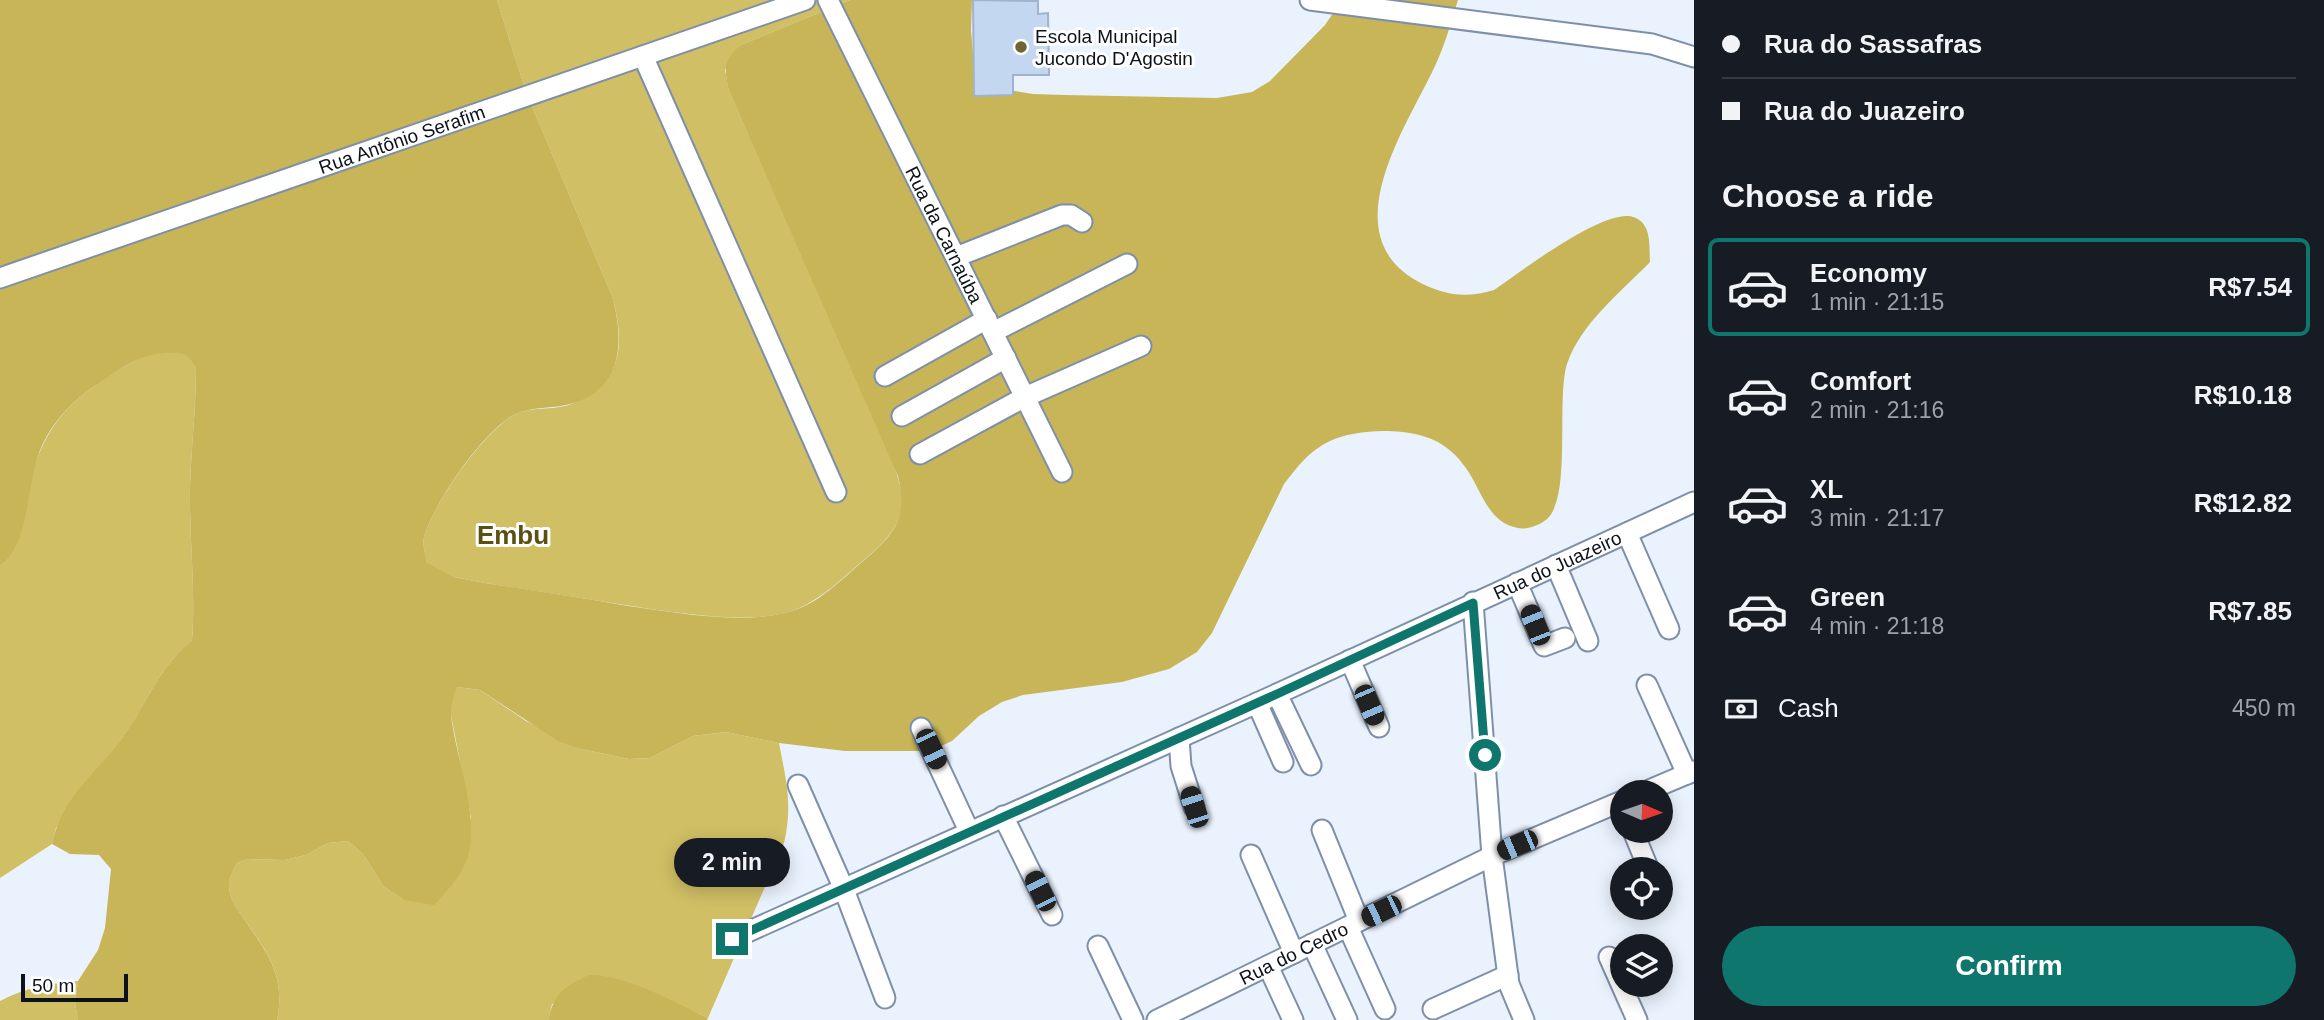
<!DOCTYPE html>
<html lang="en">
<head>
<meta charset="utf-8">
<style>
  :root { --surface:#171b24; --page:#242831; --text:#f1f3f6; --muted:#9ea1a6; --line:#363941; --accent:#0f766e }
  body { margin:0; font-family:Helvetica,sans-serif; background:var(--page); color:var(--text); height:100vh; display:flex; flex-direction:column; font-size:26px; white-space:nowrap }
  * { box-sizing:border-box; margin:0 }
  p { font-size:23px; color:var(--muted) }
  .icon { flex:none; width:38px; height:38px; fill:none; stroke:currentColor; stroke-width:2; stroke-linecap:round; stroke-linejoin:round }
  .map { position:relative; flex:1; overflow:hidden }
  .panel { display:flex; flex-direction:column; background:var(--surface); width:630px }
  .panel>* { flex:none }
  .banner { display:grid; align-content:center; height:154px; padding:0 28px; background:var(--surface) }
  .needle { width:46px; rotate:92deg }
  .controls { position:absolute; left:1610px; top:780px; display:grid; gap:14px }
  .controls a { display:grid; place-items:center; width:63px; height:63px; border-radius:50%; background:var(--surface); box-shadow:0 4px 18px #0003; font-size:35px }
  .scale { position:absolute; left:21px; bottom:18px; width:107px; box-sizing:border-box; padding-left:7px; border:4px solid #0c121b; border-top:0; font-size:19px; line-height:24px; white-space:nowrap; color:#0c121b; -webkit-text-stroke:5px #fff; paint-order:stroke }
  .end { position:absolute; width:32px; height:32px; margin:-16px; border:9px solid #0f766e; background:#fff; box-shadow:0 0 0 4px #fff }
  .from { border-radius:50% }
  .bubble { position:absolute; height:49px; border-radius:24px; background:var(--surface); box-shadow:0 4px 18px #0003; font-size:23px; font-weight:700; line-height:49px; text-align:center }
  .car { position:absolute; width:21px; height:42px; margin:-21px -10px; border-radius:9px; box-shadow:0 0 5px 2px #0007; background:linear-gradient(#222 24%,#8ab4d8 0 40%,#222 0 76%,#8ab4d8 0 86%,#222 0) }
  .banner b { display:flex; align-items:center; gap:24px; height:66px; font-size:26px }
  .banner b+b { border-top:2px solid var(--line) }
  .banner i { width:18px; height:18px; background:var(--text) }
  ul { padding:0; list-style:none }
  li { display:flex; align-items:center; gap:21px; height:98px; margin:0 14px 10px; padding:0 14px; border:4px solid transparent; border-radius:10px }
  li div { flex:1 }
  li b { display:block; font-size:26px }
  li em { font-style:normal; font-weight:700 }
  li.active { border-color:var(--accent) }
  li>.icon { width:63px; height:63px; stroke-width:1.5 }
  h2 { padding:0 28px; font-size:32px; line-height:84px }
  .pay { display:flex; align-items:center; gap:18px; height:77px; padding:0 28px; font-size:26px }
  .pay p { margin-inline-start:auto }
  .cta { display:flex; gap:14px; margin-top:auto; padding:14px 28px }
  .cta a { flex:1; height:80px; border-radius:42px; background:var(--accent); color:#fff; font-size:28px; font-weight:700; line-height:80px; text-align:center }
  main { display:flex; flex:1; min-height:0 }
  .map>svg:first-child { display:block }
  .green { fill:#d0bf64 }
  .forest { fill:#c7b558 }
  .building { fill:#c3d7f1; stroke:#a0b2cc; stroke-width:2 }
  .lines { fill:none; stroke-linecap:round; stroke-linejoin:round }
  .minor-casing { stroke:#7e90a9; stroke-width:23 }
  .minor { stroke:#fff; stroke-width:19 }
  .route { stroke:#0f766e; stroke-width:9 }
  .poi-dot { fill:#6f6532; stroke:#fff; stroke-width:2.5 }
  .labels { text-anchor:middle; stroke-width:6; stroke-linejoin:round; paint-order:stroke }
  .poi-label { font-size:19px; fill:#0c121b; stroke:#fff; text-anchor:start }
  .street-label { font-size:19px; fill:#0c121b; stroke:#fff }
  .district-label { font-size:26px; font-weight:bold; fill:#5b5012; stroke:#fff }
</style>
</head>
<body>
<main>
<div class="map">
<svg width="1694" height="1020" viewBox="0 0 1694 1020">
  <rect width="100%" height="100%" fill="#eaf2fd"/>
  <path class="green" d="M 497,0 L 850,0 L 741,45 L 725,70 L 729,91 L 889,452 C 909,503 909,522 865,559 C 844,577 823,598 797,609 C 752,628 660,610 612,603 C 569,596 527,590 485,583 L 454,577 L 427,564 C 426,555 422,545 424,537 C 434,503 484,430 516,414 C 533,406 556,411 574,403 C 624,382 625,342 612,296 L 526,92 Z
    M 178,351 L 192,359 L 196,369 C 196,409 191,449 190,489 C 189,539 196,590 192,640 C 157,670 148,701 124,736 C 102,767 78,797 56,828 L 52,844 L 0,878 L 0,566 C 23,551 24,506 30,482 C 43,430 67,402 112,374 C 124,367 137,358 151,354 C 159,352 169,352 178,351 Z
    M 457,687 L 480,690 L 526,721 L 581,749 L 629,759 L 650,758 L 693,736 L 726,732 L 779,743 C 786,780 793,805 784,843 L 708,1018 L 627,982 L 552,1004 L 548,1020 L 277,1020 C 286,976 268,953 244,919 C 237,909 228,897 229,884 C 229,878 234,869 237,863 L 248,859 L 285,860 L 306,855 L 328,843 L 348,841 L 363,854 L 384,887 L 404,900 L 471,818 L 449,705 Z
    M 78,981 L 75,1003 L 78,1020 L 0,1020 L 0,1001 C 24,988 51,983 78,981 Z"/>
  <path class="forest" d="M 0,0 L 497,0 L 526,92 L 612,296 C 624,339 624,387 574,403 C 556,409 533,406 516,414 C 484,429 434,503 424,537 C 422,545 426,555 427,563 L 454,577 L 485,583 C 531,590 577,597 622,605 C 673,612 743,626 792,611 C 819,603 841,580 862,562 C 895,534 908,519 898,476 L 729,91 C 724,69 723,60 741,45 L 850,0 L 972,0 L 971,30 L 973,54 L 982,74 L 1009,90 L 1033,94 L 1065,95 L 1217,98 L 1252,92 L 1270,81 L 1325,25 L 1342,0 L 1458,0 C 1451,22 1445,45 1435,66 C 1407,126 1332,233 1417,281 C 1443,295 1466,299 1494,290 C 1518,274 1609,203 1636,218 C 1652,226 1649,246 1650,262 C 1621,292 1581,323 1567,364 C 1556,399 1572,497 1547,519 C 1540,525 1527,530 1518,528 C 1485,522 1481,485 1462,463 C 1458,457 1452,452 1447,448 C 1421,426 1359,427 1330,441 C 1310,450 1297,467 1284,484 L 1212,633 L 1197,652 L 1169,669 L 1122,682 L 1023,695 L 1002,702 L 979,716 L 952,741 L 941,746 L 919,751 L 845,751 L 779,743 L 726,732 L 693,736 L 650,758 L 629,759 L 581,749 L 558,741 L 480,690 L 457,687 C 448,710 451,716 455,739 C 462,774 480,828 466,861 C 460,878 446,892 434,905 L 404,900 L 384,887 L 363,854 L 348,841 L 328,843 L 306,855 L 285,860 L 248,859 L 237,863 C 234,869 229,878 229,884 C 228,897 237,909 244,919 C 268,954 286,976 277,1020 L 78,1020 L 75,1003 L 78,981 L 98,950 L 105,928 L 111,869 L 99,855 L 70,854 L 52,844 C 63,794 96,775 123,737 C 149,700 156,671 192,640 C 196,590 189,539 190,489 C 191,449 196,409 196,369 C 188,349 175,352 156,354 C 139,356 122,368 108,377 C 77,396 50,421 38,456 C 27,487 28,548 0,566 Z
    M 589,975 C 628,975 673,1002 708,1018 L 707,1020 L 548,1020 C 555,992 564,987 589,975 Z"/>
  <path class="building" d="M 973,0 L 1038,1 L 1038,14 L 1048,13 L 1049,75 L 1013,75 L 1013,95 L 974,96 Z"/>
  <g class="lines">
    <defs>
      <g id="minor">
        <path id="s1" d="M 828,0 L 1062,472"/>
        <path d="M 1310,0 L 1652,44 L 1694,57"/>
        <path d="M 643,56 L 836,492"/>
        <path d="M 956,257 L 1062,215 L 1071,215 L 1082,222"/>
        <path id="s2" d="M 0,278 L 805,0"/>
        <path d="M 993,332 L 1127,264"/>
        <path d="M 885,376 L 987,319"/>
        <path d="M 902,416 L 1006,358"/>
        <path d="M 920,454 L 1025,397 L 1141,346"/>
        <path d="M 1627,533 L 1669,629"/>
        <path d="M 1556,565 L 1588,641"/>
        <path d="M 1517,583 L 1544,646 L 1565,638"/>
        <path d="M 1473,602 L 1492,856 L 1509,984 L 1524,1020"/>
        <path d="M 1350,660 L 1379,727"/>
        <path d="M 1647,685 L 1687,774"/>
        <path d="M 1277,694 L 1311,765"/>
        <path d="M 1257,703 L 1283,762"/>
        <path d="M 921,728 L 969,831"/>
        <path d="M 1179,738 L 1181,766 L 1194,807"/>
        <path d="M 798,785 L 843,887 L 885,998"/>
        <path d="M 1642,793 L 1694,771"/>
        <path d="M 1003,816 L 1052,915"/>
        <path d="M 1322,830 L 1359,921"/>
        <path d="M 1633,831 L 1649,870"/>
        <path d="M 1251,855 L 1294,953"/>
        <path d="M 1348,927 L 1385,1009"/>
        <path id="s3" d="M 732,939 L 1277,694 L 1694,502"/>
        <path d="M 1312,944 L 1347,1020"/>
        <path d="M 1098,946 L 1133,1020"/>
        <path d="M 1609,957 L 1637,1020"/>
        <path d="M 1268,966 L 1293,1020"/>
        <path d="M 1433,1009 L 1508,975"/>
        <path id="s4" d="M 1157,1020 L 1492,856 L 1622,801"/>
      </g>
    </defs>
    <use href="#minor" class="minor-casing"/>
    <use href="#minor" class="minor"/>
  </g>
  <g class="lines">
    <path class="route" d="M 732,939 L 1277,694 L 1473,603 L 1485,755"/>
  </g>
  <circle class="poi-dot" cx="1021" cy="47" r="7"/>
  <g class="labels">
    <g class="poi-label">
      <text x="1035" y="43">Escola Municipal<tspan x="1035" dy="22">Jucondo D'Agostin</tspan></text>
    </g>
    <g class="street-label">
      <text dy="7" stroke="none"><textPath href="#s2" startOffset="425">Rua Antônio Serafim</textPath></text>
      <text dy="7" stroke="none"><textPath href="#s1" startOffset="262">Rua da Carnaúba</textPath></text>
      <text dy="7" stroke="none"><textPath href="#s3" startOffset="906">Rua do Juazeiro</textPath></text>
      <text dy="7" stroke="none"><textPath href="#s4" startOffset="152">Rua do Cedro</textPath></text>
    </g>
    <g class="district-label">
      <text x="513" y="544">Embu</text>
    </g>
  </g>
</svg>
<div class="controls">
<a><svg class="needle" viewBox="-14 -14 28 28"><path d="M0-13l5 13h-10z" fill="#e53935"/><path d="M0 13l5-13h-10z" fill="#9ea1a6"/></svg></a>
<a><svg class="icon" aria-label="locate" viewBox="0 0 24 24"><circle cx="12" cy="12" r="6"/><path d="M12 2v4M12 18v4M2 12h4M18 12h4"/></svg></a>
<a><svg class="icon" aria-label="layers" viewBox="0 0 24 24"><path d="M12 4l9 5-9 5-9-5zM3 14l9 5 9-5"/></svg></a>
</div>
<div class="scale">50 m</div>
<i class="end from" style="left:1485px;top:755px"></i>
<i class="end" style="left:732px;top:939px"></i>
<div class="bubble" style="left:674px;top:838px;width:116px">2 min</div>
<i class="car" style="left:1535px;top:625px;rotate:338deg"></i>
<i class="car" style="left:1369px;top:705px;rotate:157deg"></i>
<i class="car" style="left:931px;top:749px;rotate:155deg"></i>
<i class="car" style="left:1194px;top:807px;rotate:342deg"></i>
<i class="car" style="left:1517px;top:845px;rotate:247deg"></i>
<i class="car" style="left:1040px;top:891px;rotate:334deg"></i>
<i class="car" style="left:1381px;top:911px;rotate:244deg"></i>
</div>
<section class="panel">
<div class="banner">
<b><i class="from"></i>Rua do Sassafras</b>
<b><i></i>Rua do Juazeiro</b>
</div>
<h2>Choose a ride</h2>
<ul>
<li class="active"><svg class="icon" aria-label="car" viewBox="0 0 24 24"><path d="M5 17H2v-5l4-1 3-4h7l3 4 3 1v5h-3M9 17h6M6 11h13"/><circle cx="7" cy="17" r="2"/><circle cx="17" cy="17" r="2"/></svg><div><b>Economy</b><p>1 min · 21:15</p></div><em>R$7.54</em></li>
<li><svg class="icon" aria-label="car" viewBox="0 0 24 24"><path d="M5 17H2v-5l4-1 3-4h7l3 4 3 1v5h-3M9 17h6M6 11h13"/><circle cx="7" cy="17" r="2"/><circle cx="17" cy="17" r="2"/></svg><div><b>Comfort</b><p>2 min · 21:16</p></div><em>R$10.18</em></li>
<li><svg class="icon" aria-label="car" viewBox="0 0 24 24"><path d="M5 17H2v-5l4-1 3-4h7l3 4 3 1v5h-3M9 17h6M6 11h13"/><circle cx="7" cy="17" r="2"/><circle cx="17" cy="17" r="2"/></svg><div><b>XL</b><p>3 min · 21:17</p></div><em>R$12.82</em></li>
<li><svg class="icon" aria-label="car" viewBox="0 0 24 24"><path d="M5 17H2v-5l4-1 3-4h7l3 4 3 1v5h-3M9 17h6M6 11h13"/><circle cx="7" cy="17" r="2"/><circle cx="17" cy="17" r="2"/></svg><div><b>Green</b><p>4 min · 21:18</p></div><em>R$7.85</em></li>
</ul>
<div class="pay"><svg class="icon" aria-label="cash" viewBox="0 0 24 24"><path d="M3 7h18v10H3z"/><circle cx="12" cy="12" r="2"/></svg>Cash<p>450 m</p></div>
<div class="cta"><a>Confirm</a></div>
</section>
</main>
</body>
</html>
